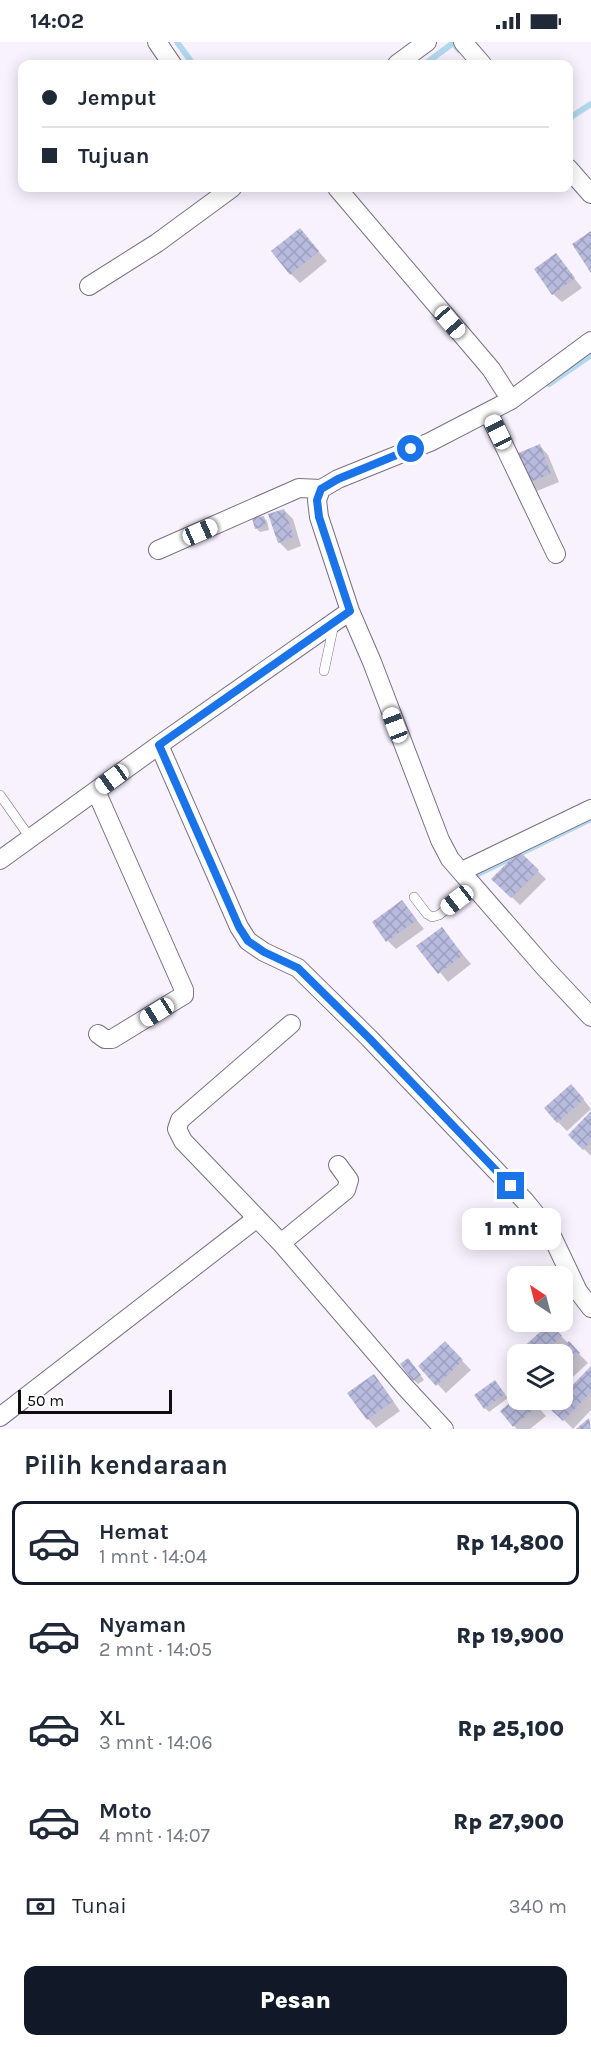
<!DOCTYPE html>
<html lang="id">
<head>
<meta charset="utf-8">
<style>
  :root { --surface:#fff; --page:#f2f2f3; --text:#1f2937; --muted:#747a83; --line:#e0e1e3; --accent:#111827 }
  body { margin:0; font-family:Karla,sans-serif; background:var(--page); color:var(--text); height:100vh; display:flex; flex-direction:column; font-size:22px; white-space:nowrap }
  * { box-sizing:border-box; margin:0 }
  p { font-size:20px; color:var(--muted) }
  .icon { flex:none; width:33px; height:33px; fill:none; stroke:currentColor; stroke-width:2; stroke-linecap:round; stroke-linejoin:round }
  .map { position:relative; height:1387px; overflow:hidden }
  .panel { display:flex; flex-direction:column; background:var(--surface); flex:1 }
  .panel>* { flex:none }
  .hud { position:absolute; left:18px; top:18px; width:555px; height:132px; border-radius:12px; box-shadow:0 3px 15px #0003; display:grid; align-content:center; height:132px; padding:0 24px; background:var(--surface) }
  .needle { width:39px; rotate:324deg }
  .fabs { position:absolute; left:507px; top:1224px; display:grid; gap:12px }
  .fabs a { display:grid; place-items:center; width:66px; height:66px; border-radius:12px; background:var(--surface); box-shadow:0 3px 15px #0003; font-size:30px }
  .scale { position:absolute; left:18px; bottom:15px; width:154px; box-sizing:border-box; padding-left:6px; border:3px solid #0f0c12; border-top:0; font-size:16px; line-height:21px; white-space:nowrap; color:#0f0c12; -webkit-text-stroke:4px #fff; paint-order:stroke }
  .end { position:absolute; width:27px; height:27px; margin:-14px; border:8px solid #1a73e8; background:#fff; box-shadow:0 0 0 3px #fff }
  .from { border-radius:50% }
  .bubble { position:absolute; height:42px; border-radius:12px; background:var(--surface); box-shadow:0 3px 15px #0003; font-size:20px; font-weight:800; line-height:42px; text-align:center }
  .car { position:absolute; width:18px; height:36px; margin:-18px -9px; border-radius:8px; box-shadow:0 0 4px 2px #0007; background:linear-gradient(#fff 24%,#345 0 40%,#fff 0 76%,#345 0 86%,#fff 0) }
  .hud b { display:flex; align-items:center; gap:21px; height:57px; font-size:22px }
  .hud b+b { border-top:2px solid var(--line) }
  .hud i { width:15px; height:15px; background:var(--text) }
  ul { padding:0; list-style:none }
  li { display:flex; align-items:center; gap:18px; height:84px; margin:0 12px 9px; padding:0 12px; border:3px solid transparent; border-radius:12px }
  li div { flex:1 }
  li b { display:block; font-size:22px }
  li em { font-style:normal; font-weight:800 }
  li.active { border-color:var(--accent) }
  li>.icon { width:54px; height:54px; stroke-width:1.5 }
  h2 { padding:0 24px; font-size:27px; line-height:72px }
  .pay { display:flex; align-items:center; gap:15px; height:66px; padding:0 24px; font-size:22px }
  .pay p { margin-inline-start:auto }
  .cta { display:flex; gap:12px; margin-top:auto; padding:12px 24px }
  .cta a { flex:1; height:69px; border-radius:12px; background:var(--accent); color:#fff; font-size:24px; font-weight:800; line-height:69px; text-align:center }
  .status { display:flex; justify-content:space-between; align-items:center; height:42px; padding:0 30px; background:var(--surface); direction:ltr }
  .status svg { height:16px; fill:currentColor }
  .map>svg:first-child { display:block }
  .shadow { fill:#0003 }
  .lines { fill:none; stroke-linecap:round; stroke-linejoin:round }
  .stream { stroke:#b2d8ee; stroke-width:6 }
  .building { fill:url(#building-cross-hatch) }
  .lane-casing { stroke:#797082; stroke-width:10 }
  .street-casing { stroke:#797082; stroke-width:20 }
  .lane { stroke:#fff; stroke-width:9 }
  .street { stroke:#fff; stroke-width:18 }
  .route { stroke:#1a73e8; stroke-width:8 }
</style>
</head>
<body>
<div class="status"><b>14:02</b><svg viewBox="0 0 49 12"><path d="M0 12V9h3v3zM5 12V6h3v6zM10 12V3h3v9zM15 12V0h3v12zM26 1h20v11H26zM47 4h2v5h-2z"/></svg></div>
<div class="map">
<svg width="591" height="1387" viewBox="0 0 591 1387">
  <defs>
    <pattern id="building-cross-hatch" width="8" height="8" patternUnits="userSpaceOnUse" patternTransform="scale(1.5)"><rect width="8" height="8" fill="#b8bade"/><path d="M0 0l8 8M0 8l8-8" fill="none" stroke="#9d9fbd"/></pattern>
  </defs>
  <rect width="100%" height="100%" fill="#f8f2fe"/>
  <path class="shadow" d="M 300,188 L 327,219 L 300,241 L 291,232 Z
    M 556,213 L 582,246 L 562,260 L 553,252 Z
    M 540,404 L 548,413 L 559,440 L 537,449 L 528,440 Z
    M 284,468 L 293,477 L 301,504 L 288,509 L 279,500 Z
    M 263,475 L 267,479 L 269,488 L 260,490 L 256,486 Z
    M 519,811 L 546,837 L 520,863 L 493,837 Z
    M 402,860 L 424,887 L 396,907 L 388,899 Z
    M 441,887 L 471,922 L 448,940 L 419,904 Z
    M 580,1053 L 591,1067 L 567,1089 L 558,1080 Z
    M 591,1071 L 591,1114 L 570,1093 Z
    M 550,1283 L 588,1321 L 562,1345 L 562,1312 L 526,1312 L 522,1309 Z
    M 445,1301 L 471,1328 L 446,1351 L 420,1324 Z
    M 412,1322 L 424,1338 L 418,1342 L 414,1338 Z
    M 591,1327 L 591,1368 L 573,1387 L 553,1367 Z
    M 374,1334 L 382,1343 L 400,1369 L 376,1386 L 368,1377 Z
    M 498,1344 L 508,1356 L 489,1370 L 485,1366 Z
    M 518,1358 L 532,1358 L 546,1374 L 530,1387 L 517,1387 L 514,1384 Z"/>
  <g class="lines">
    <path class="stream" d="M 177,0 L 193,22
      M 425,22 L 453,1 L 459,8
      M 568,77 L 591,62
      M 549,342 L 591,313
      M 476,833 L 591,777"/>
  </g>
  <path class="building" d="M 300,186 L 319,209 L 290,233 L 271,209 Z
    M 591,189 L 591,231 L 572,202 Z
    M 556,211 L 575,236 L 552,253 L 534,227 Z
    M 540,402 L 551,432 L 527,441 L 516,412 Z
    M 284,467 L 294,495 L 278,501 L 268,472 Z
    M 264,474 L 266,484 L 255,487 L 252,476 Z
    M 519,809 L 539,828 L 511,856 L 491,837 Z
    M 402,858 L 417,878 L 386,900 L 372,880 Z
    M 442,885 L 463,913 L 438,932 L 416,904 Z
    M 571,1042 L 584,1057 L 557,1081 L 544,1066 Z
    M 591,1069 L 591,1099 L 583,1108 L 568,1093 Z
    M 550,1281 L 562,1294 L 542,1312 L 524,1312 L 520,1308 Z
    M 445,1299 L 463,1318 L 436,1344 L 418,1324 Z
    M 569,1299 L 580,1311 L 562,1328 L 562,1312 L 554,1312 Z
    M 408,1316 L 421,1333 L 413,1339 L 400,1322 Z
    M 591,1324 L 591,1350 L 563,1379 L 550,1367 L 559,1358 L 562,1358 L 562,1354 Z
    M 374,1332 L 393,1359 L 367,1378 L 347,1351 Z
    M 495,1338 L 505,1352 L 484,1367 L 474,1353 Z
    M 518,1354 L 518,1358 L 533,1358 L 538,1364 L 513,1385 L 500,1369 Z
    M 589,1376 L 591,1387 L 576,1387 Z"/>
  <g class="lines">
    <defs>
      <path id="lane" d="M 324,629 L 334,582
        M 0,753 L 31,797
        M 414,855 L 427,872 L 432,875 L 439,873 L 475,844"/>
      <path id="street" d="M 157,0 L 172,22
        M 463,0 L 482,22
        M 397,22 L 427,0
        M 568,126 L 591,152
        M 337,146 L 491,327 L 511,358
        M 89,244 L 157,201 L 232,146
        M 591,299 L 511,358 L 430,400 L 338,437 L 321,447 L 317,458 L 319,475 L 350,569 L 372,620 L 440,798 L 450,817 L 545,926 L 591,975
        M 488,370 L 556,512
        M 158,508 L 299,446 L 321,447
        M 159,703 L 239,885 L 248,899 L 264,910 L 298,926 L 369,996 L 525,1159 L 550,1190 L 578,1249 L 591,1266
        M 96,749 L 184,948 L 184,953 L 112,997 L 105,997 L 98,992
        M 0,818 L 159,703 L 350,569
        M 462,829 L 591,767
        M 291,982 L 180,1078 L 177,1087 L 183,1099 L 281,1201 L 405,1345 L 444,1387
        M 281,1201 L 346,1148 L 349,1138 L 338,1123
        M 0,1375 L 257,1176"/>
    </defs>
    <use href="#lane" class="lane-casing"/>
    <use href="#street" class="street-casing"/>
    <use href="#lane" class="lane"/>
    <use href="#street" class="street"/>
  </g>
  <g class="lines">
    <path class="route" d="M 411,407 L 338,437 L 321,447 L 317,458 L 319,475 L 350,569 L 159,703 L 239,885 L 248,899 L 264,910 L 298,926 L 369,996 L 511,1144"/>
  </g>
</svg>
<div class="fabs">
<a><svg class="needle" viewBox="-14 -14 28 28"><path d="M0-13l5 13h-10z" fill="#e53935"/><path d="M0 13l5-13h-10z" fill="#747a83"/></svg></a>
<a><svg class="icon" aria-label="layers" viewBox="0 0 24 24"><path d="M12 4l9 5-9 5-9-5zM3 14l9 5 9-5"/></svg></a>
</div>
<div class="scale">50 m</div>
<i class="end from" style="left:411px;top:407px"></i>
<i class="end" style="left:511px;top:1144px"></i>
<div class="bubble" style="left:462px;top:1166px;width:99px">1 mnt</div>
<i class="car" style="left:450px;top:280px;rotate:139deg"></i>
<i class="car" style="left:498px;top:390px;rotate:334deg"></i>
<i class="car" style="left:200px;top:490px;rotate:66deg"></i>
<i class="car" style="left:395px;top:683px;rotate:339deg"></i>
<i class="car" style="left:112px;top:737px;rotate:234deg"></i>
<i class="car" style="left:457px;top:858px;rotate:232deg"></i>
<i class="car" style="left:157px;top:970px;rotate:238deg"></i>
<div class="hud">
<b><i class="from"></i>Jemput</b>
<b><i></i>Tujuan</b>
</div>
</div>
<section class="panel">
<h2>Pilih kendaraan</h2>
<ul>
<li class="active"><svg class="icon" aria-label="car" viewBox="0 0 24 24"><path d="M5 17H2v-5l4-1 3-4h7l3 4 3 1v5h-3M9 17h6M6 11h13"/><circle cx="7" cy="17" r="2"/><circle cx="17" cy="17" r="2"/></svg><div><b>Hemat</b><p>1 mnt · 14:04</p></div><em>Rp 14,800</em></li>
<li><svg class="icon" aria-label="car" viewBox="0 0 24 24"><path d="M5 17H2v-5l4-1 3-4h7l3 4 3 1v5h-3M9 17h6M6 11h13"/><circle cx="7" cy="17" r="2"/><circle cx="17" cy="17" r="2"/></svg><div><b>Nyaman</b><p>2 mnt · 14:05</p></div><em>Rp 19,900</em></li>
<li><svg class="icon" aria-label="car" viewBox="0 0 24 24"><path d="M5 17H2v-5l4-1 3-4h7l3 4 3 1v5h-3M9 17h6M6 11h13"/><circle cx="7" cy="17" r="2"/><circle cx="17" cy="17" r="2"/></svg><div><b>XL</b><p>3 mnt · 14:06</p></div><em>Rp 25,100</em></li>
<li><svg class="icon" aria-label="car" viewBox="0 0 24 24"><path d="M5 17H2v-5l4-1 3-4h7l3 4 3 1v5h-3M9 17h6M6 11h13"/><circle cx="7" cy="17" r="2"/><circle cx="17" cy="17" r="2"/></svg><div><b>Moto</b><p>4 mnt · 14:07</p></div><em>Rp 27,900</em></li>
</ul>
<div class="pay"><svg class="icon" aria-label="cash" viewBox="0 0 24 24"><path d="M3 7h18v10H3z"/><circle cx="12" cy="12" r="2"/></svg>Tunai<p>340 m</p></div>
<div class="cta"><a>Pesan</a></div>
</section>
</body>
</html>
